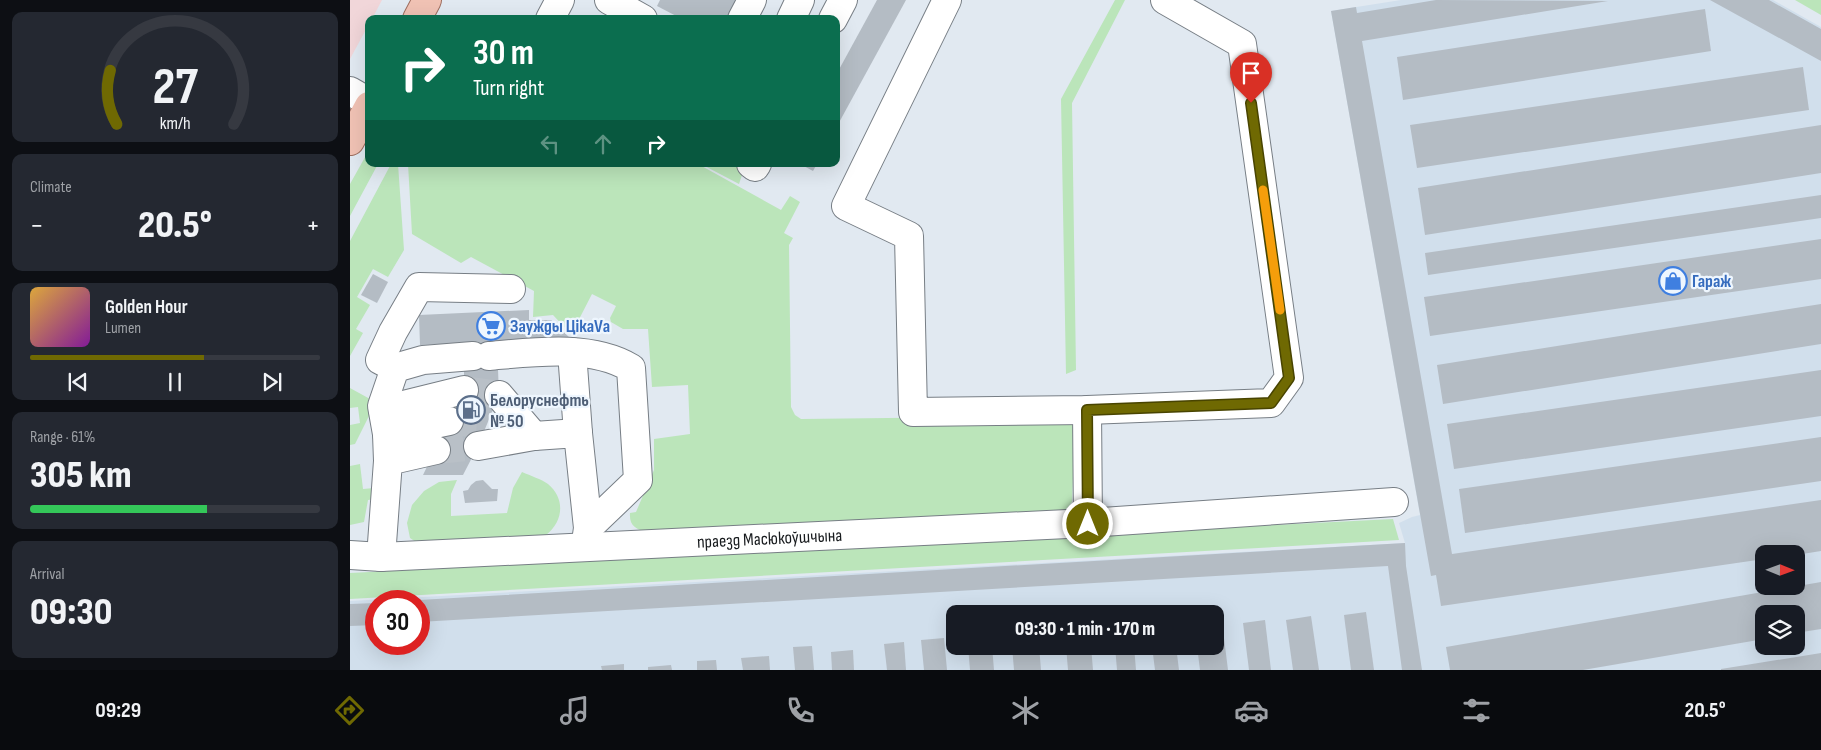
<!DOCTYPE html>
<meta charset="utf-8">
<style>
body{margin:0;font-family:"Sofia Sans Condensed",sans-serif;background:#242831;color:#f1f3f6;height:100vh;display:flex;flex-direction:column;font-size:19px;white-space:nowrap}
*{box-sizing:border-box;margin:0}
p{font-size:16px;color:#9ea1a6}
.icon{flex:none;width:28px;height:28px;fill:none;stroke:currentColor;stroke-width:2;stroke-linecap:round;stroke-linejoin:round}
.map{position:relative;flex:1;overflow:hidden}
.details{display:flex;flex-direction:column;gap:12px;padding:12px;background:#0d0f14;width:350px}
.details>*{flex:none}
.banner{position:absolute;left:15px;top:15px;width:475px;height:152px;border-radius:10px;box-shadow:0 5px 20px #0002;background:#0b6e4f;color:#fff;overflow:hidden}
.needle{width:32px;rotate:91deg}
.fabs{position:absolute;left:1405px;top:545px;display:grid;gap:10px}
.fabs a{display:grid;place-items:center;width:50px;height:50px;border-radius:10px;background:#171b24;box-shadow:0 5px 20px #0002;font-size:25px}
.speed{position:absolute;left:15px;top:590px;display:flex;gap:10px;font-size:25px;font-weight:700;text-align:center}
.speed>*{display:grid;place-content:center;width:65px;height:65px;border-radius:50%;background:#171b24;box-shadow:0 5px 20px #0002;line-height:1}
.speed .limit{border:8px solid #d22;background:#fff;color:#111}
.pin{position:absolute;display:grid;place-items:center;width:42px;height:42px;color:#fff;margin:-51px -21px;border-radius:50% 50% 50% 0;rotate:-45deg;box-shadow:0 0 5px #0007}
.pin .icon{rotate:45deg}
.me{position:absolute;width:55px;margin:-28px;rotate:0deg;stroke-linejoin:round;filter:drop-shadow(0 0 4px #0008)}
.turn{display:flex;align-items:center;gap:18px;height:105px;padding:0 25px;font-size:22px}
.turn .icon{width:65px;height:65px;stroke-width:2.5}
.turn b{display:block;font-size:35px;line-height:42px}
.lanes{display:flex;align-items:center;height:48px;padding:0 25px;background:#0003;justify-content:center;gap:25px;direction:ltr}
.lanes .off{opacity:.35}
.big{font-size:38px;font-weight:800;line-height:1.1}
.details .tile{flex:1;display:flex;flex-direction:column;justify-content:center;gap:8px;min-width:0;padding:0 18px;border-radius:10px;background:#242831}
.details .dial{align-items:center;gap:0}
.dial svg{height:130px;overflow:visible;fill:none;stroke:#363941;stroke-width:7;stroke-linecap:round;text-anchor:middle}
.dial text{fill:#f1f3f6;stroke:none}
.song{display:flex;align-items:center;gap:15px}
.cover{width:60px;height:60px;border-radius:8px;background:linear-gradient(135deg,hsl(40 70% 55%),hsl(290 70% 35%))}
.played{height:5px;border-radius:2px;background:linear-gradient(90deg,#6f6902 60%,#363941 60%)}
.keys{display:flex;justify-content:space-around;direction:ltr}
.heat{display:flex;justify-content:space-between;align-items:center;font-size:28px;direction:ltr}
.charge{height:8px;border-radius:4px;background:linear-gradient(90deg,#34c759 61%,#363941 0)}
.trip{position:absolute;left:596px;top:605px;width:278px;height:50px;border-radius:10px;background:#171b24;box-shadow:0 5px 20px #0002;font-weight:800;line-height:50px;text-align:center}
.tab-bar{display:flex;height:80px;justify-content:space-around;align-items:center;background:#090b0e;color:#9ea1a6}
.tab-bar .icon{width:35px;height:35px}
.tab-bar .current{color:#6f6902}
.tab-bar b{font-size:22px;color:#f1f3f6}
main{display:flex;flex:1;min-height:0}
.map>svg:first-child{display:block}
.commercial{fill:#f1d6d9}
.built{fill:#d1dfec;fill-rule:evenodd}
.green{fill:#bbe5ba}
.building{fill:#b4bcc4}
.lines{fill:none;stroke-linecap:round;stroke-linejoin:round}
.minor-tunnel{stroke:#b9c0c7;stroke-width:28;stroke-dasharray:28 14;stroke-linecap:butt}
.minor-casing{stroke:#777e85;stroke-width:30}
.major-casing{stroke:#9e6e5f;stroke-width:30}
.minor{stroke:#fff;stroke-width:28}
.major{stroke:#f0c2b4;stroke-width:28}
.route-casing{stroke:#484401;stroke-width:12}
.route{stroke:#6f6902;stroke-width:9}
.slow{stroke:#f59e0b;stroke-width:9}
.labels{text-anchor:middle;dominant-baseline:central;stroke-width:4.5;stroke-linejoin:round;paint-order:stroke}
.shop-label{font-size:18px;font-weight:bold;fill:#366cbe;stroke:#eef6fe;text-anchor:start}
.service-label{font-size:18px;font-weight:bold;fill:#4e5e75;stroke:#eef6fe;text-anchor:start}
.street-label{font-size:18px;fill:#181b1e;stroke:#eef6fe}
</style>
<main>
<section class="details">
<div class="tile dial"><svg viewBox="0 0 100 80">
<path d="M14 69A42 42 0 1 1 86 69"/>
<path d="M14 69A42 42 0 0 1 10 36" stroke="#6f6902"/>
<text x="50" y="56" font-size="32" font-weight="700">27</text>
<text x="50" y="72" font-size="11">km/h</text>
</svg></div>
<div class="tile"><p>Climate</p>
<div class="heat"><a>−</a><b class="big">20.5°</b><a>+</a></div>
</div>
<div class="tile">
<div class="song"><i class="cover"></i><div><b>Golden Hour</b><p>Lumen</p></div></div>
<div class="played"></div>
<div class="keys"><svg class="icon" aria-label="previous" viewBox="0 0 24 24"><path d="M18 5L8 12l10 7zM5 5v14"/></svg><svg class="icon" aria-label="pause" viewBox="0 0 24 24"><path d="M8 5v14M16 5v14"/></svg><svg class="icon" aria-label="next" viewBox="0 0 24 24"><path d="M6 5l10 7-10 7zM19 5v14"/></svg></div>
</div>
<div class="tile"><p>Range · 61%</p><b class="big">305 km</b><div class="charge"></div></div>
<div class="tile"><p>Arrival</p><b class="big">09:30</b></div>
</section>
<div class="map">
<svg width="1471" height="670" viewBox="0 0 1471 670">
<rect width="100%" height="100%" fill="#e1e9f1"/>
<path class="commercial" d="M0,0H32L22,19H19V24L0,59Z"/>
<path class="built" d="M1051,0H1423L1471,27V670H0V601L1055,543L1049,523L1062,517L1070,515L981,11ZM1414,554H1446V586H1414ZM26,601H69V644H26ZM605,614H865V646H605ZM1414,614H1446V646H1414Z"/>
<g class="green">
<path d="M765,0H775L722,103L726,370L716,374L711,99Z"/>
<path d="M1445,0H1471V15Z"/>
<path d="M19,150V164H28L0,216V184Z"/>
<path d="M41,164H48L54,250L38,277L23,269L7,297L20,305L6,329L13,333L0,356V241Z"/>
<path d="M58,164H348L431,210L440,196L450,202L434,233L443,238L439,245L441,407L445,415L451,419L717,416L724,421L725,430L722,502L717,508L710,513L297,533C286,529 279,526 280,513L286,512L304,470V439L340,434L338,385L302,387L298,329H273L261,322L260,318L266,306L242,294L224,329L220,333L203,315L183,317L184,291L121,257L111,263L62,234Z"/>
<path d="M351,164H384L391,169L392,175L389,184Z"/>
<path d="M0,388L20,399L22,410L5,444L0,445V425L10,423L8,407L0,408Z"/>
<path d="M10,464L13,489L24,488L25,499L18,500L14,522L0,525V466Z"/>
<path d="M172,472C181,476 191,479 198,484C216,499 213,522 196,535L69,544L60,538L57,523L62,505L74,491L89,482L107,480L101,494V516L157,513L163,488Z"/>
<path d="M1043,519L1049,540L0,599V573Z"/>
</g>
<g class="building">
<path d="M310,0H387L377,19H332L307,6Z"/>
<path d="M527,0H556L486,128V75Z"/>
<path d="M1086,0L1258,1L1012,41L1102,554L1471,500V551L1446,555L1414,554V559L1091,606L1086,575L1081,576L981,11L1006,7L1007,13Z"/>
<path d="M1360,0H1419L1471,29V61Z"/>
<path d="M1355,9L1361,51L1053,100L1047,57Z"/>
<path d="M1453,67L1459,110L1067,168L1060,125Z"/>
<path d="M1471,125V173L1075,235L1068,188Z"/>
<path d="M450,164H467L463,171Z"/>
<path d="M1471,195V218L1078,275L1075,253Z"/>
<path d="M1471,239V279L1080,336L1074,297Z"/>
<path d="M23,274L38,282L27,303L11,295Z"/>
<path d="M1471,304V344L1093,404L1087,365Z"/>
<path d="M179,310V320H201L220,338L139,342V345L148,369L149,395L128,446L113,475H73L114,390V371H123V356L122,343L70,345L69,315Z"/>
<path d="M1471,370V416L1104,469L1097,424Z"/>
<path d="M1471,437V481L1115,533L1109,489Z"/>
<path d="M133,480L142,489H148L147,501L115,503L113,491L118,490L121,485L126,481Z"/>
<path d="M1055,543L1056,566L1072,670H1052L1038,566L69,622V600Z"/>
<path d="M1471,582V629L1446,633V614H1414V639L1233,670H1100L1096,647Z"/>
<path d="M26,603V625L0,626V604Z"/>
<path d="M1016,612L1024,670H1001L994,615Z"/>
<path d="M961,616L969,670H943L936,620Z"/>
<path d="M915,620L921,670H899L893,623Z"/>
<path d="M872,622L878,670H850L847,646H865V623Z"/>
<path d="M594,638L597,670H574L571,640Z"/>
<path d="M554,642L556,670H537L534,644Z"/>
<path d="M462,646L464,670H445L443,647Z"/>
<path d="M618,646H642L644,670H620Z"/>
<path d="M662,646H689L691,670H664Z"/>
<path d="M716,646H741L743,670H718Z"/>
<path d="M765,646H784L786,670H767Z"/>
<path d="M802,646H826L829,670H805Z"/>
<path d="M503,650L504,670H482L481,652Z"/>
<path d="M1471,653V670H1371V669Z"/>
<path d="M419,656L420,670H393L391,658Z"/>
<path d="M366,660L367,670H347V661Z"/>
<path d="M274,664V670H252L251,666Z"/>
<path d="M321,665L322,670H298V667Z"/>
</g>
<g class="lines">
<g class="minor-tunnel">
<path d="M114,390L149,395"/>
<path d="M99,421L136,424"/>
<path d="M86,450L128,446"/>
</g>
<defs>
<g id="minor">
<path d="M259,0L293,19"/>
<path d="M597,0L496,206L559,236L563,412L737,410L921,403L939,378L892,44L815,0"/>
<path d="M200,19L210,0"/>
<path d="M392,19L402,0"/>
<path d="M441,19L450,0"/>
<path d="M483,19L493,0"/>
<path d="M0,91L19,102"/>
<path d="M401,164L405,167L407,164"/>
<path d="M222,352L228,433"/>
<path d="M139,356C184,352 241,344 281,368L288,480L238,528"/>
<path d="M45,368L30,360L43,332L69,287L161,289"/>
<path d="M149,395L184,436"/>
<path d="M33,410L114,390"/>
<path d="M37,434L99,421"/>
<path d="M128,446L184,436L228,433L238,528L236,542"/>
<path d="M38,461L37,434L32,406L45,368L73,360L123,356"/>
<path d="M738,523L1044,502"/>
<path id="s1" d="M0,555L31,557L738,523L737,410"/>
<path d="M31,557L38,461L86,450"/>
</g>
<g id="major">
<path d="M67,19L77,0"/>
<path d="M0,141L19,106"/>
</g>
</defs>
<use href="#minor" class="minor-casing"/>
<use href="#major" class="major-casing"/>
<use href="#minor" class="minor"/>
<use href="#major" class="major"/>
</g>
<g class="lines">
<defs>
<path id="route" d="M738,524L737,410L921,403L939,378L901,103"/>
</defs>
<use href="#route" class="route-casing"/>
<use href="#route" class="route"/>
<path class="slow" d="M913,190L930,310"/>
</g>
<defs>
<symbol id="shop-ring" viewBox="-11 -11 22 22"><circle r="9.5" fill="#eef6fe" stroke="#3f7fe0" stroke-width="1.5"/><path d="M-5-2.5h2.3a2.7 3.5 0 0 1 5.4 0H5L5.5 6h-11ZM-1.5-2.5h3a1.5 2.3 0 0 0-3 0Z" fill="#3f7fe0"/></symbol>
<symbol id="supermarket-ring" viewBox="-11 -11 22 22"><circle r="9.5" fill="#eef6fe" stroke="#3f7fe0" stroke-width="1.5"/><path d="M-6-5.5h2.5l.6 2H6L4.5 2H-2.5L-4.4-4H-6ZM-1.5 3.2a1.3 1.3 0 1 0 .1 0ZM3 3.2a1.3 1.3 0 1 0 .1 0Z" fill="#3f7fe0"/></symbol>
<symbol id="fuel-ring" viewBox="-11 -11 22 22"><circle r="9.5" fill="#eef6fe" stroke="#5c6f8a" stroke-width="1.5"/><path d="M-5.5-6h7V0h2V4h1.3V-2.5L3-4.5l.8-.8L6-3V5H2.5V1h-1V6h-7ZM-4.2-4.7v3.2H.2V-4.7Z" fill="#5c6f8a"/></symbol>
</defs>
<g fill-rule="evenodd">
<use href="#shop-ring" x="1307" y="265" width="32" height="32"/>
<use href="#supermarket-ring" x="125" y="310" width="32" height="32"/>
<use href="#fuel-ring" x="105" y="394" width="32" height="32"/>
</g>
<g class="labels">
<g class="shop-label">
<text x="1342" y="281">Гараж</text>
<text x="160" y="326">Заужды ЦікаVа</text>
</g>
<g class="service-label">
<text x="140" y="400">Белоруснефть<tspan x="140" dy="21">№ 50</tspan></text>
</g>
<g class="street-label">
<text stroke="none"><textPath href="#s1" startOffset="420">праезд Масюкоўшчына</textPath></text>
</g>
</g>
</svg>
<div class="fabs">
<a><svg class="needle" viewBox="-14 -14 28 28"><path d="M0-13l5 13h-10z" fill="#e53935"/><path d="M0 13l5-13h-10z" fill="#9ea1a6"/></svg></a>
<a><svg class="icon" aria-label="layers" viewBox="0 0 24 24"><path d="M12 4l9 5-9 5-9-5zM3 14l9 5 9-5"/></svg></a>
</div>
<div class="speed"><div class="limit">30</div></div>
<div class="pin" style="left:901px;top:103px;background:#d93025"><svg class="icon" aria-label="arrive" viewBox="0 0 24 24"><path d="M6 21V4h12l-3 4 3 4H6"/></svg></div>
<svg class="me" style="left:738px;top:524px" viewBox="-20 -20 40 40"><circle r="17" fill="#6f6902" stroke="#fff" stroke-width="3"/><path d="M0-11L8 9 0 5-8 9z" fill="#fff"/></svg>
<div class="trip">09:30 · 1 min · 170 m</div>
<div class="banner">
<div class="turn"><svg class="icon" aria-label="right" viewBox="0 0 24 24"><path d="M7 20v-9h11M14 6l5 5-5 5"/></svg><div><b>30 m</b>Turn right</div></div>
<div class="lanes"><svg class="icon off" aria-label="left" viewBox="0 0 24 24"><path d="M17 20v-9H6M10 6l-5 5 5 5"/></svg><svg class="icon off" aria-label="ahead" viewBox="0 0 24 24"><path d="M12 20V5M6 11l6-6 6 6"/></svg><svg class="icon" aria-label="right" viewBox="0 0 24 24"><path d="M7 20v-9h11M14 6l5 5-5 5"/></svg></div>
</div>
</div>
</main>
<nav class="tab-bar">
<b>09:29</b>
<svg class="icon current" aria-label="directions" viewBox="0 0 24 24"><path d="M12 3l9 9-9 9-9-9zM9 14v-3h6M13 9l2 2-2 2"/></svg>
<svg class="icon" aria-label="music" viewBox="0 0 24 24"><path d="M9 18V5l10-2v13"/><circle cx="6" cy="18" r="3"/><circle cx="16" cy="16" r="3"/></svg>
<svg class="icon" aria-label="phone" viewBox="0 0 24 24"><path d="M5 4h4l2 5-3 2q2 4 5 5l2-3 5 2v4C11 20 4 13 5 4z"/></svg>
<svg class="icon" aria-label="climate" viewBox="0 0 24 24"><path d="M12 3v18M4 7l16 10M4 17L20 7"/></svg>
<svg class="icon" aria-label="car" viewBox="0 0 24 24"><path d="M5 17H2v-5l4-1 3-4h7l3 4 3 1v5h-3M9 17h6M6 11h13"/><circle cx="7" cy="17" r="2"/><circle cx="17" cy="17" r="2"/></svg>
<svg class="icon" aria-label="filters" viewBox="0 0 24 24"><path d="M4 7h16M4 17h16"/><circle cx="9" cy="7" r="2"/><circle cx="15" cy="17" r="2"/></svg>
<b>20.5°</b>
</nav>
